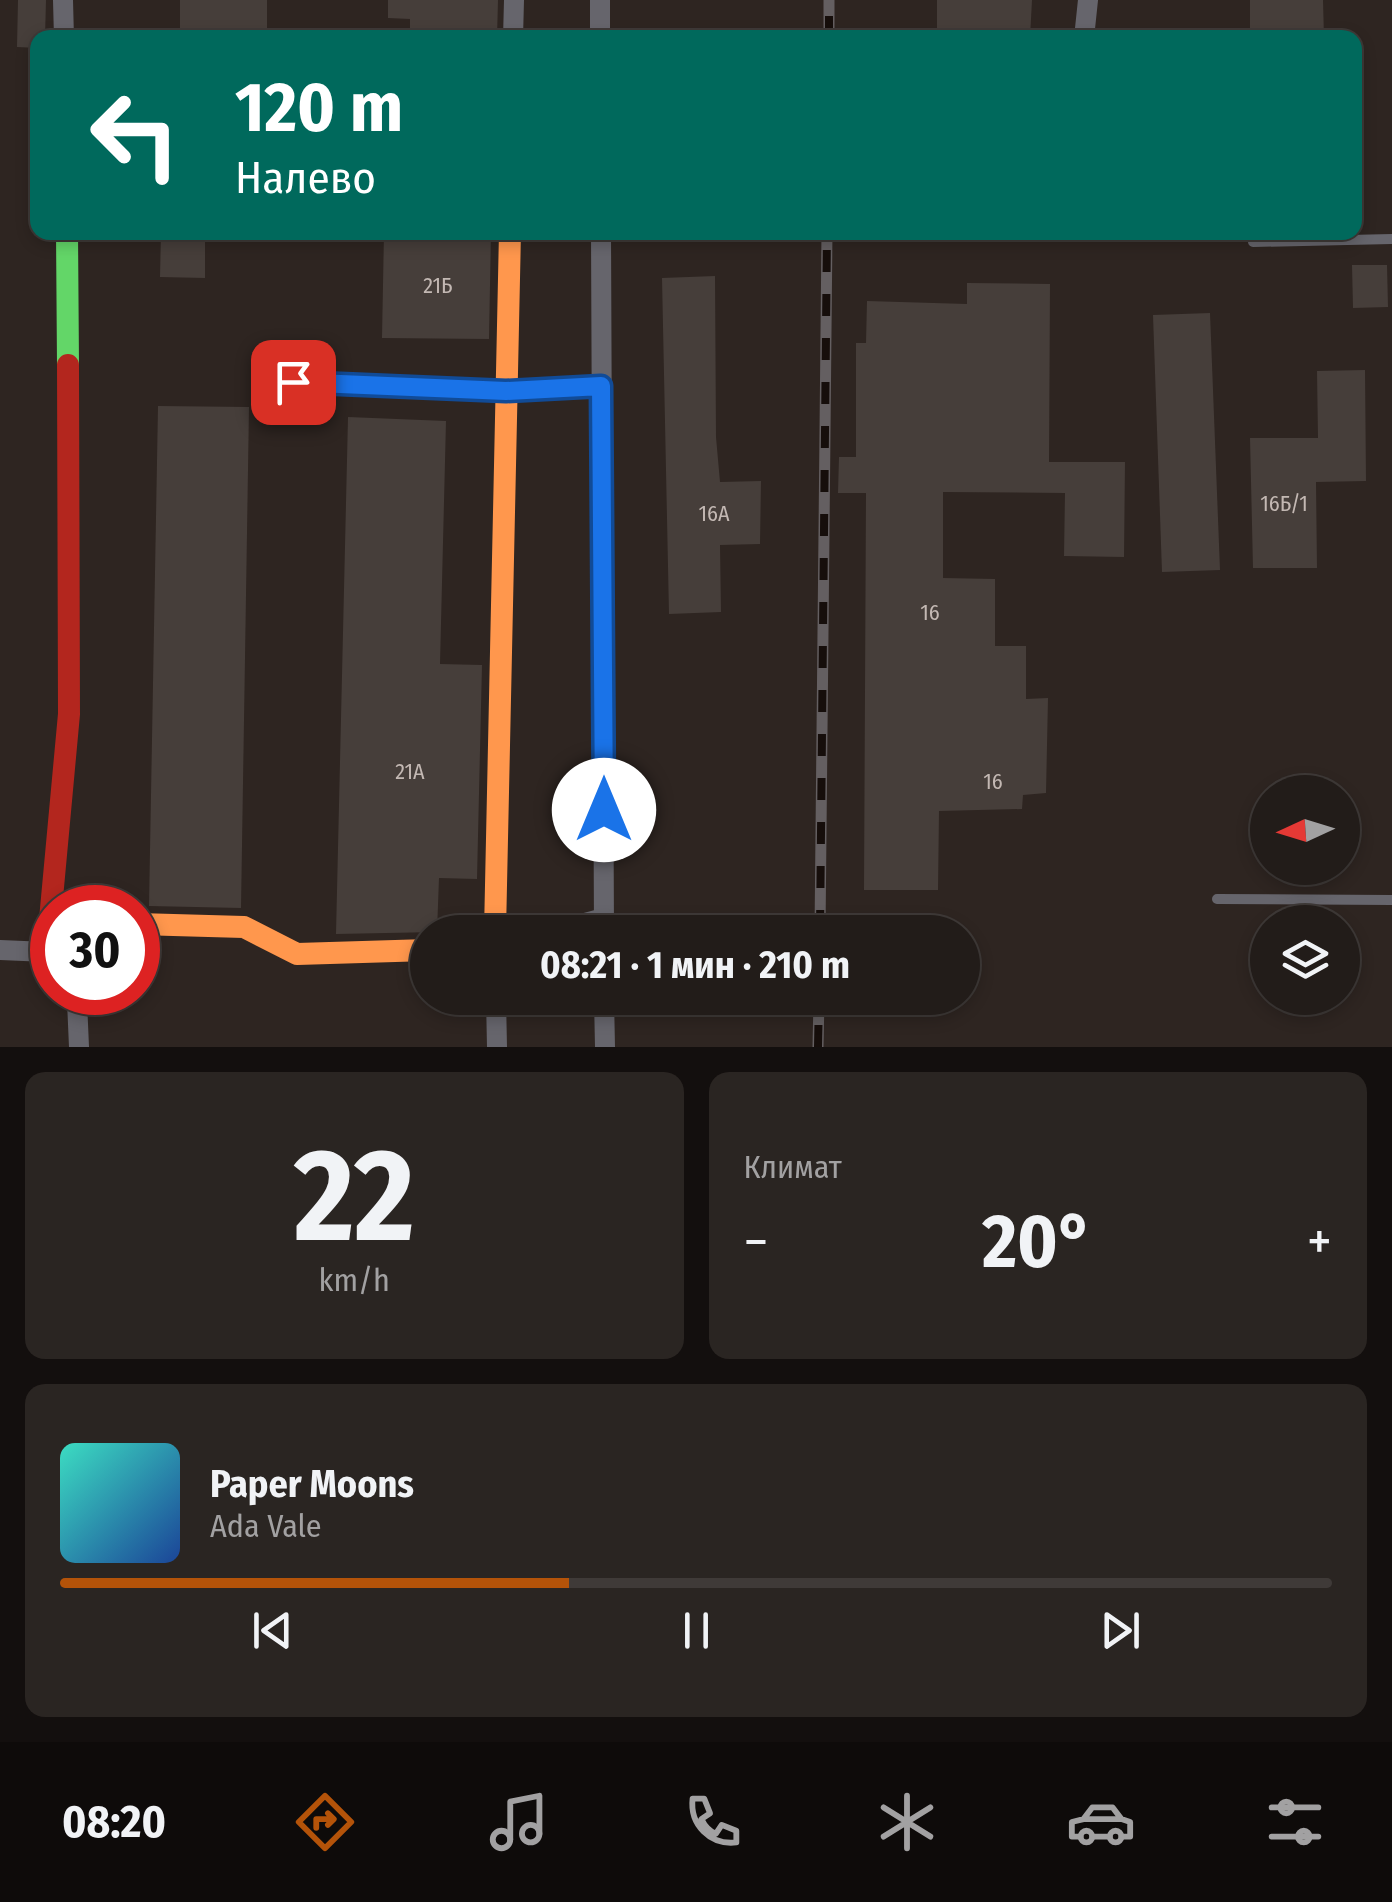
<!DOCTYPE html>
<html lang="ru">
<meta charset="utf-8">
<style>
body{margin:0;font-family:"Fira Sans Condensed",sans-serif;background:#2a2522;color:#f1f3f6;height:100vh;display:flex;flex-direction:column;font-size:38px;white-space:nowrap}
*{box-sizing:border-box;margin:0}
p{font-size:32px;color:#a2a1a2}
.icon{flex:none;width:55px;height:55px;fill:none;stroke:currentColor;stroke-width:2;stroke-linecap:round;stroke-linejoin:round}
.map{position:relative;height:1047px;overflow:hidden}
.sheet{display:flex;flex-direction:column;gap:25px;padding:25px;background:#130f0e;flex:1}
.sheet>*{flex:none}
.top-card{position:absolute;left:30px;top:30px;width:1332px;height:210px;border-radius:20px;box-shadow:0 5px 15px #0003,0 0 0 2px #3f3a38;background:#00695c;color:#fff;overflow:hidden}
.needle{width:65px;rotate:266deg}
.buttons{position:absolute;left:1250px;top:775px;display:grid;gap:20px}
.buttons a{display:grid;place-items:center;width:110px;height:110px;border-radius:50%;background:#221c19;box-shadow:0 5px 15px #0003,0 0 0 2px #3f3a38;font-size:50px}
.speed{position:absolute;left:30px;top:885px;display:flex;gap:20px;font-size:50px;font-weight:700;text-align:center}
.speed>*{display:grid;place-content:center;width:130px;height:130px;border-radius:50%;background:#221c19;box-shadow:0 5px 15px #0003,0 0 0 2px #3f3a38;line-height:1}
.speed .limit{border:15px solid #d22;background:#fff;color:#111}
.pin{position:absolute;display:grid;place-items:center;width:85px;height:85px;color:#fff;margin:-42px;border-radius:20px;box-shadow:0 5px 15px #0006}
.me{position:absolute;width:110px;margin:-55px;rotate:0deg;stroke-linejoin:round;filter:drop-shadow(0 0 8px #0008)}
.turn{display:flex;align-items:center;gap:35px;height:210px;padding:0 40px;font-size:45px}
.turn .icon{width:130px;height:130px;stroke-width:2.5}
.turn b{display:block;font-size:70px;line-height:85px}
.big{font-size:75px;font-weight:700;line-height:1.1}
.sheet .card{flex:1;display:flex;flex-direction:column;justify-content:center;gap:15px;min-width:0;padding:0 35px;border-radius:20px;background:#2a2522}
.sheet .dial{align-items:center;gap:0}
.dial b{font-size:130px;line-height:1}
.song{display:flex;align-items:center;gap:30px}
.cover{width:120px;height:120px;border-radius:15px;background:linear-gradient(135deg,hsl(170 70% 55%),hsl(220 70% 35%))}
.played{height:10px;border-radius:5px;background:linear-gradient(90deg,#b45309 40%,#3f3a38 40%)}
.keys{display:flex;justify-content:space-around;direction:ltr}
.heat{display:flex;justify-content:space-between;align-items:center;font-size:55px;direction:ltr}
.sheet .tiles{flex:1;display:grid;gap:25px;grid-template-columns:1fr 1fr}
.card:last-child{grid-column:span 2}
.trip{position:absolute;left:410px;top:915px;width:570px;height:100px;border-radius:50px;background:#221c19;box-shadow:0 5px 15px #0003,0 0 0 2px #3f3a38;font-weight:700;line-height:100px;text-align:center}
.tab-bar{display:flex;height:160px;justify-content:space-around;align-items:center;background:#0e0b0a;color:#a2a1a2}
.tab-bar .icon{width:70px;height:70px}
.tab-bar .selected{color:#b45309}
.tab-bar b{font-size:45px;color:#f1f3f6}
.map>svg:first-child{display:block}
.building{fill:#463e3a}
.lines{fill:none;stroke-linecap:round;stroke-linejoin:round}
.lane{stroke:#66656c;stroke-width:10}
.street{stroke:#66656c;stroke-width:20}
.fast{stroke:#63d668;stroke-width:22}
.slow{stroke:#ff974d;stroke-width:22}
.jam{stroke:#b3261e;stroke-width:22}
.rail-casing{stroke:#645f61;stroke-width:11}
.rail{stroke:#160e0b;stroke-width:8;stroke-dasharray:22;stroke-linecap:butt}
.route-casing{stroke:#114b97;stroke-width:25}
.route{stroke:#1a73e8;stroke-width:18}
.labels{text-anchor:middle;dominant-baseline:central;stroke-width:10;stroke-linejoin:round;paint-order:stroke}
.number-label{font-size:22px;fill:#c3b8b3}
</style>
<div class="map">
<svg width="1392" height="1047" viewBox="0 0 1392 1047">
<rect width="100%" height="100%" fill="#2e2521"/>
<g class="building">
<path d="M18,0H46L45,38H38V48L17,47Z"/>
<rect x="180" y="0" width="87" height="38"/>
<path d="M388,0H498L497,38H410V19L388,18Z"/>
<path d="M937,0H1032L1030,38H937Z"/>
<path d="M1250,0H1323L1324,38H1250Z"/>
<path d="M161,232H205V278L160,277Z"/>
<path d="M384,232H491L489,339L382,338Z"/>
<path d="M1352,265H1387L1388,307L1353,308Z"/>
<path d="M715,276L716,437L720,482L761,481L760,544L720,545L721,612L669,614L662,278Z"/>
<path d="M967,283L1050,284L1049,462H1125L1124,557L1064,556L1065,493L943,492V578L995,579V646H1026V699L1048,698L1046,793L1023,795L1022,809L939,811L938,890H864L866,493H838L839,457H856V343H866L867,301L967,304Z"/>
<path d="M1210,313L1220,570L1162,572L1153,315Z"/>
<path d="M1365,370L1366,481L1316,482L1317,568H1253L1250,438H1318L1317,371Z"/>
<path d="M158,406L249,407L241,908L149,906Z"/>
<path d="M348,417L446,421L440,664L482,665L477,879L439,878L437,932L336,934Z"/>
</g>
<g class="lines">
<g class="lane">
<path d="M1253,242L1392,239"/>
<path d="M1217,899L1392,900"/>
</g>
<g class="street">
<path d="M63,0L64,38"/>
<path d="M600,0V38"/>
<path d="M513,38L514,0"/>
<path d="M1084,38L1088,0"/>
<path d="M601,232L604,932"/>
<path d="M293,383L507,391L601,386"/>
<path d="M551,932L604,918"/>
<path d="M0,950L47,952L52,948"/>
<path d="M72,992L77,1001L79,1047"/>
<path d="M496,998L497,1047"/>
<path d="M604,998L605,1047"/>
</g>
<path class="fast" d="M67,232L68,365"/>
<g class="slow">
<path d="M138,924L244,927L297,954L428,950"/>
<path d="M495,932L510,232"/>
</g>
<path class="jam" d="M52,961L47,952L69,714L68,365"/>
<defs>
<g id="rail">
<path d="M829,38V0"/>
<path d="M820,932L827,232"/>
<path d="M818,1047L819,998"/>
</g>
</defs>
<use href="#rail" class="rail-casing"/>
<use href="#rail" class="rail"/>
</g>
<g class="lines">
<defs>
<path id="route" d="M293,382L506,391L601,386L604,810"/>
</defs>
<use href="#route" class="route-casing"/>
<use href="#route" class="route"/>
</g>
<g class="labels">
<g class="number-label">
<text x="438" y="285">21Б</text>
<text x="1284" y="503">16Б/1</text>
<text x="714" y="513">16А</text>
<text x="930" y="612">16</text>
<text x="410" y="771">21А</text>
<text x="993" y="781">16</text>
</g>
</g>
</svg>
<div class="buttons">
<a><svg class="needle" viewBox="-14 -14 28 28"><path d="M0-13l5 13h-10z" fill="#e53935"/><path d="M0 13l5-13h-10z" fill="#a2a1a2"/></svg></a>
<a><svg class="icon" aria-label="layers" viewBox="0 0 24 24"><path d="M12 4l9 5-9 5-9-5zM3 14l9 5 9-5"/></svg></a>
</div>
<div class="speed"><div class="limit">30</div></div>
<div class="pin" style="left:293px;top:382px;background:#d93025"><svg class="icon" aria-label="arrive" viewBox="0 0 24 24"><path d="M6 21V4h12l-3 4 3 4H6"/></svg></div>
<svg class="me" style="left:604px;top:810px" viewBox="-20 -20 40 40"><circle r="19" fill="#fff"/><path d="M0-13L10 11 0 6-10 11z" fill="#1a73e8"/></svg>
<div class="trip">08:21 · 1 мин · 210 m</div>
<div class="top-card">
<div class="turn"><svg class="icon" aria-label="left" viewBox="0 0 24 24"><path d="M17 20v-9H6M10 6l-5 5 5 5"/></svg><div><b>120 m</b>Налево</div></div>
</div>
</div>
<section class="sheet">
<div class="tiles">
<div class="card dial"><b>22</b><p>km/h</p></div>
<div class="card"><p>Климат</p>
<div class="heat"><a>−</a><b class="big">20°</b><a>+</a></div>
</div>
<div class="card">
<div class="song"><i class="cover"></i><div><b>Paper Moons</b><p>Ada Vale</p></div></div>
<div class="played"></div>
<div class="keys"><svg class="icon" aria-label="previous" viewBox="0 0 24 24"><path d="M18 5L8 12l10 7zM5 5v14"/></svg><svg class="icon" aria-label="pause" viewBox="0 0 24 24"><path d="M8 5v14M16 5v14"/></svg><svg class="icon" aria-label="next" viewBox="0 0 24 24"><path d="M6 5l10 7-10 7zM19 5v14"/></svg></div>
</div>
</div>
</section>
<nav class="tab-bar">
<b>08:20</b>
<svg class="icon selected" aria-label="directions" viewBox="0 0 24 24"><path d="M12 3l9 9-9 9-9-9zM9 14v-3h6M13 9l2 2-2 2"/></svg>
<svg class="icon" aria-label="music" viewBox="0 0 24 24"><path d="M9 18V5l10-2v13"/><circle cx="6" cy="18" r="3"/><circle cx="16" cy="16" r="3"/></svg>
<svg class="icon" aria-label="phone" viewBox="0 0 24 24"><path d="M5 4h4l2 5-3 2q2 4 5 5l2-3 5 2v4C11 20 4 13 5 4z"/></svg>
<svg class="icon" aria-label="climate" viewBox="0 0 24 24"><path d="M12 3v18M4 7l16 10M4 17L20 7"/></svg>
<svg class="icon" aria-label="car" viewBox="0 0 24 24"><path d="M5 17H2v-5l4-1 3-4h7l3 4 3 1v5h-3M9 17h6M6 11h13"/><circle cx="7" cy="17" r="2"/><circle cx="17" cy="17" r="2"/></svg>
<svg class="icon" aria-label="filters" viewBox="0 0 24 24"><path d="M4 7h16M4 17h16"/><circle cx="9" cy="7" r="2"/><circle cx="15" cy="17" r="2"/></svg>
</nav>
